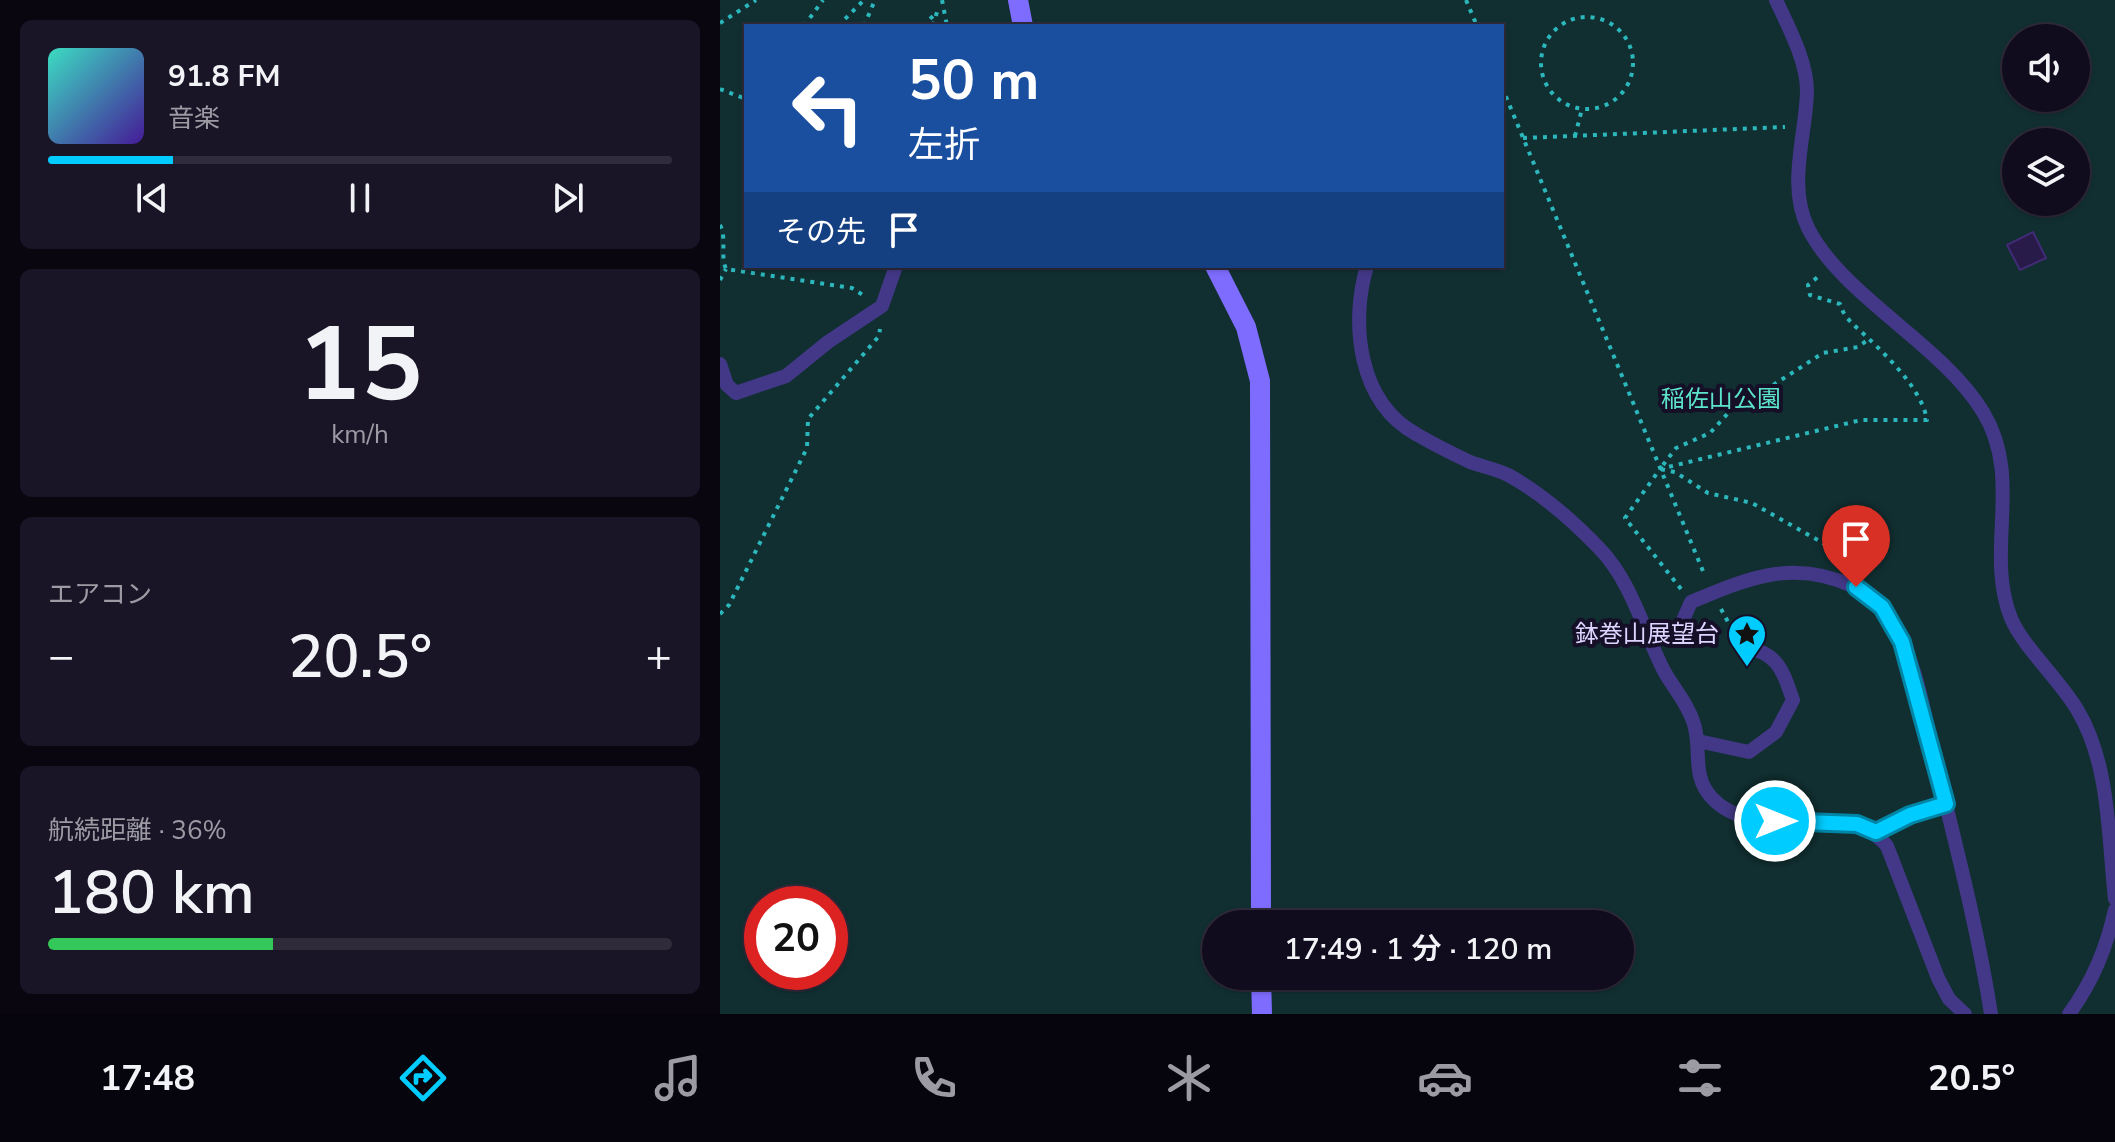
<!DOCTYPE html>
<html lang="ja">
<meta charset="utf-8">
<style>
body{margin:0;font-family:"Nunito Sans","Noto Sans JP",sans-serif;background:#191426;color:#f1f3f6;height:100vh;display:flex;flex-direction:column;font-size:30px;white-space:nowrap}
*{box-sizing:border-box;margin:0}
p{font-size:26px;color:#9c9ba4}
.icon{flex:none;width:44px;height:44px;fill:none;stroke:currentColor;stroke-width:2;stroke-linecap:round;stroke-linejoin:round}
.map{position:relative;flex:1;overflow:hidden}
.panel{display:flex;flex-direction:column;gap:20px;padding:20px;background:#090610;width:720px}
.panel>*{flex:none}
.guide{position:absolute;left:24px;top:24px;width:760px;height:244px;border-radius:0px;box-shadow:0 2px 6px #0004,0 0 0 2px #302b3b;background:#1a4fa0;color:#fff;overflow:hidden}
.buttons{position:absolute;left:1282px;top:24px;display:grid;gap:16px}
.buttons a{display:grid;place-items:center;width:88px;height:88px;border-radius:50%;background:#100b1d;box-shadow:0 2px 6px #0004,0 0 0 2px #302b3b;font-size:40px}
.speed{position:absolute;left:24px;top:886px;display:flex;gap:16px;font-size:40px;font-weight:700;text-align:center}
.speed>*{display:grid;place-content:center;width:104px;height:104px;border-radius:50%;background:#100b1d;box-shadow:0 2px 6px #0004,0 0 0 2px #302b3b;line-height:1}
.speed .limit{border:12px solid #d22;background:#fff;color:#111}
.pin{position:absolute;display:grid;place-items:center;width:68px;height:68px;color:#fff;margin:-82px -34px;border-radius:50% 50% 50% 0;rotate:-45deg;box-shadow:0 0 8px #0007}
.pin .icon{rotate:45deg}
.me{position:absolute;width:88px;margin:-44px;rotate:90deg;stroke-linejoin:round;filter:drop-shadow(0 0 6px #0008)}
.turn{display:flex;align-items:center;gap:28px;height:168px;padding:0 32px;font-size:36px}
.turn .icon{width:104px;height:104px;stroke-width:2.5}
.turn b{display:block;font-size:56px;line-height:68px}
.then{display:flex;align-items:center;height:76px;padding:0 32px;background:#0003;gap:16px;font-size:30px}
.big{font-size:60px;font-weight:600;line-height:1.1}
.panel .widget{flex:1;display:flex;flex-direction:column;justify-content:center;gap:12px;min-width:0;padding:0 28px;border-radius:12px;background:#191426}
.panel .dial{align-items:center;gap:0}
.dial b{font-size:104px;line-height:1}
.song{display:flex;align-items:center;gap:24px}
.cover{width:96px;height:96px;border-radius:12px;background:linear-gradient(135deg,hsl(170 70% 55%),hsl(260 70% 35%))}
.played{height:8px;border-radius:4px;background:linear-gradient(90deg,#01ccff 20%,#302b3b 20%)}
.keys{display:flex;justify-content:space-around;direction:ltr}
.heat{display:flex;justify-content:space-between;align-items:center;font-size:44px;direction:ltr}
.charge{height:12px;border-radius:6px;background:linear-gradient(90deg,#34c759 36%,#302b3b 0)}
.trip{position:absolute;left:482px;top:910px;width:432px;height:80px;border-radius:40px;background:#100b1d;box-shadow:0 2px 6px #0004,0 0 0 2px #302b3b;font-weight:600;line-height:80px;text-align:center}
.tabs{display:flex;height:128px;justify-content:space-around;align-items:center;background:#06040c;color:#9c9ba4}
.tabs .icon{width:56px;height:56px}
.tabs .current{color:#01ccff}
.tabs b{font-size:36px;color:#f1f3f6}
main{display:flex;flex:1;min-height:0}
.map>svg:first-child{display:block}
.green{fill:#112f31;fill-rule:evenodd}
.building{fill:#281a49;stroke:#412b75;stroke-width:2}
.lines{fill:none;stroke-linecap:round;stroke-linejoin:round}
.path{stroke:#2bb7bc;stroke-width:4;stroke-dasharray:4 6;stroke-linecap:butt}
.lane{stroke:#433887;stroke-width:14}
.secondary{stroke:#7e6cff;stroke-width:20}
.route-casing{stroke:#0185a6;stroke-width:20}
.route{stroke:#01ccff;stroke-width:14}
.labels{text-anchor:middle;dominant-baseline:central;stroke-width:8;stroke-linejoin:round;paint-order:stroke}
.park-label{font-size:24px;fill:#5ce4cf;stroke:#150f27}
.poi-label{font-size:24px;fill:#ded5ff;stroke:#150f27;text-anchor:end}
</style>
<main>
<section class="panel">
<div class="widget">
<div class="song"><i class="cover"></i><div><b>91.8 FM</b><p>音楽</p></div></div>
<div class="played"></div>
<div class="keys"><svg class="icon" aria-label="previous" viewBox="0 0 24 24"><path d="M18 5L8 12l10 7zM5 5v14"/></svg><svg class="icon" aria-label="pause" viewBox="0 0 24 24"><path d="M8 5v14M16 5v14"/></svg><svg class="icon" aria-label="next" viewBox="0 0 24 24"><path d="M6 5l10 7-10 7zM19 5v14"/></svg></div>
</div>
<div class="widget dial"><b>15</b><p>km/h</p></div>
<div class="widget"><p>エアコン</p>
<div class="heat"><a>−</a><b class="big">20.5°</b><a>+</a></div>
</div>
<div class="widget"><p>航続距離 · 36%</p><b class="big">180 km</b><div class="charge"></div></div>
</section>
<div class="map">
<svg width="1395" height="1014" viewBox="0 0 1395 1014">
<rect width="100%" height="100%" fill="#150f27"/>
<path class="green" d="M0,0H1395V1014H0ZM26,26H782V266H26ZM1296,38H1356V98H1296ZM1296,142H1356V202H1296ZM42,904H110V972H42ZM496,924H900V976H496Z"/>
<path class="building" d="M1313,232L1326,258L1300,270L1287,245Z"/>
<g class="lines">
<g class="path">
<path d="M222,0L227,26"/>
<path d="M746,0L757,26"/>
<circle cx="867" cy="63" r="46"/>
<path d="M0,23L36,0"/>
<path d="M84,26L103,0"/>
<path d="M118,26L144,0"/>
<path d="M144,26L155,0"/>
<path d="M203,26L217,12L213,26"/>
<path d="M782,87L985,576"/>
<path d="M0,89L26,99"/>
<path d="M855,136L862,109"/>
<path d="M803,138L1065,127"/>
<path d="M0,225C7,239 0,255 6,269L132,288L146,297"/>
<path d="M0,280L6,269"/>
<path d="M1120,560L1103,543L1032,503L988,493L955,472L940,469L956,448L990,433L1021,399L1047,389L1103,353L1138,347L1149,339"/>
<path d="M961,589L905,518L940,469L1141,420H1207C1202,390 1169,358 1148,338C1137,327 1124,319 1120,304L1090,295L1088,285L1099,276"/>
<path d="M1001,609L1014,633"/>
<path d="M0,614L9,605L87,448L88,419L159,336L160,329"/>
</g>
<g class="lane">
<path d="M1056,0C1068,26 1087,61 1087,91C1086,136 1067,185 1088,228C1122,296 1222,344 1263,412C1304,479 1264,551 1291,618C1302,646 1341,681 1358,711C1390,765 1388,837 1395,899"/>
<path d="M647,266C630,323 638,402 696,434C713,444 731,453 750,462C763,467 777,469 790,476C824,495 852,520 879,548C912,582 923,630 944,671C954,689 968,704 974,724C982,750 971,776 992,798C1038,847 1125,794 1167,846L1218,978L1229,999L1245,1014"/>
<path d="M0,364L7,385L16,393L66,376L108,342L162,306L176,266"/>
<path d="M960,627L971,602C1029,578 1073,558 1135,587C1156,597 1172,620 1182,641C1200,678 1206,724 1216,764C1236,846 1258,930 1271,1014"/>
<path d="M978,741L1029,752L1056,732L1073,700C1062,669 1058,652 1022,647"/>
<path d="M1156,832L1190,815L1226,804"/>
<path d="M1349,1014C1373,981 1386,949 1395,910"/>
</g>
<g class="secondary">
<path d="M298,0L303,26"/>
<path d="M495,266L526,327L540,381L541,924"/>
<path d="M541,976L542,1014"/>
</g>
</g>
<g class="lines">
<defs>
<path id="route" d="M1055,821L1137,824L1156,832L1190,815L1226,804L1182,642L1162,607L1136,587"/>
</defs>
<use href="#route" class="route-casing"/>
<use href="#route" class="route"/>
</g>
<defs>
<symbol id="sight-pin" viewBox="-11 -11 22 30"><path d="M0 17L-7.5 6A9.5 9.5 0 1 1 7.5 6Z" fill="#01ccff" stroke="#150f27"/><path d="M0-6L1.8-2.2L6-1.7L2.9 1.2L3.7 5.4L0 3.3L-3.7 5.4L-2.9 1.2L-6-1.7L-1.8-2.2Z" fill="#111"/></symbol>
</defs>
<g fill-rule="evenodd">
<use href="#sight-pin" x="1005" y="612" width="44" height="60"/>
</g>
<g class="labels">
<g class="park-label">
<text x="1001" y="399">稲佐山公園</text>
</g>
<g class="poi-label">
<text x="999" y="634">鉢巻山展望台</text>
</g>
</g>
</svg>
<div class="buttons">
<a><svg class="icon" aria-label="sound" viewBox="0 0 24 24"><path d="M4 9h4l5-4v14l-5-4H4zM17 9q2 3 0 6"/></svg></a>
<a><svg class="icon" aria-label="layers" viewBox="0 0 24 24"><path d="M12 4l9 5-9 5-9-5zM3 14l9 5 9-5"/></svg></a>
</div>
<div class="speed"><div class="limit">20</div></div>
<div class="pin" style="left:1136px;top:587px;background:#d93025"><svg class="icon" aria-label="arrive" viewBox="0 0 24 24"><path d="M6 21V4h12l-3 4 3 4H6"/></svg></div>
<svg class="me" style="left:1055px;top:821px" viewBox="-20 -20 40 40"><circle r="17" fill="#01ccff" stroke="#fff" stroke-width="3"/><path d="M0-11L8 9 0 5-8 9z" fill="#fff"/></svg>
<div class="trip">17:49 · 1 分 · 120 m</div>
<div class="guide">
<div class="turn"><svg class="icon" aria-label="left" viewBox="0 0 24 24"><path d="M17 20v-9H6M10 6l-5 5 5 5"/></svg><div><b>50 m</b>左折</div></div>
<div class="then">その先<svg class="icon" aria-label="arrive" viewBox="0 0 24 24"><path d="M6 21V4h12l-3 4 3 4H6"/></svg></div>
</div>
</div>
</main>
<nav class="tabs">
<b>17:48</b>
<svg class="icon current" aria-label="directions" viewBox="0 0 24 24"><path d="M12 3l9 9-9 9-9-9zM9 14v-3h6M13 9l2 2-2 2"/></svg>
<svg class="icon" aria-label="music" viewBox="0 0 24 24"><path d="M9 18V5l10-2v13"/><circle cx="6" cy="18" r="3"/><circle cx="16" cy="16" r="3"/></svg>
<svg class="icon" aria-label="phone" viewBox="0 0 24 24"><path d="M5 4h4l2 5-3 2q2 4 5 5l2-3 5 2v4C11 20 4 13 5 4z"/></svg>
<svg class="icon" aria-label="climate" viewBox="0 0 24 24"><path d="M12 3v18M4 7l16 10M4 17L20 7"/></svg>
<svg class="icon" aria-label="car" viewBox="0 0 24 24"><path d="M5 17H2v-5l4-1 3-4h7l3 4 3 1v5h-3M9 17h6M6 11h13"/><circle cx="7" cy="17" r="2"/><circle cx="17" cy="17" r="2"/></svg>
<svg class="icon" aria-label="filters" viewBox="0 0 24 24"><path d="M4 7h16M4 17h16"/><circle cx="9" cy="7" r="2"/><circle cx="15" cy="17" r="2"/></svg>
<b>20.5°</b>
</nav>
